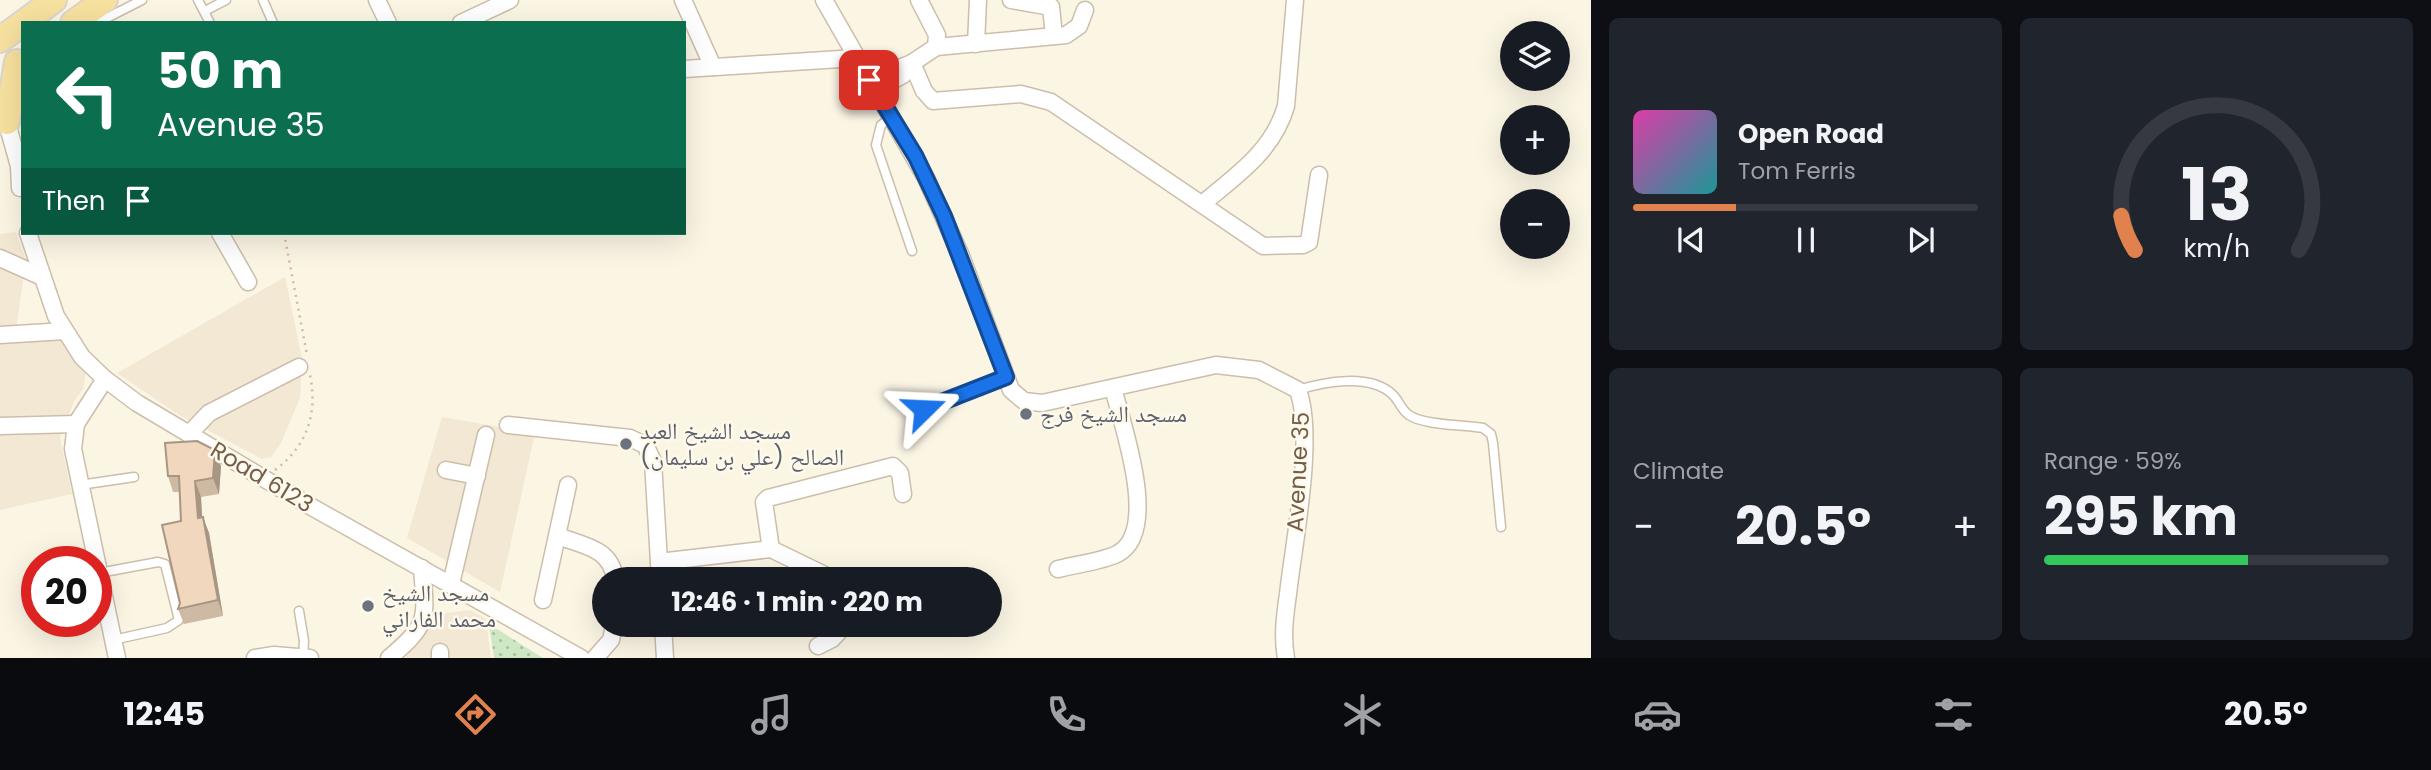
<!DOCTYPE html>
<meta charset="utf-8">
<style>
body{margin:0;font-family:Poppins,"Noto Naskh Arabic",sans-serif;background:#20242c;color:#f1f3f6;height:100vh;display:flex;flex-direction:column;font-size:26px;white-space:nowrap}
*{box-sizing:border-box;margin:0}
p{font-size:23px;color:#9ea1a6}
.icon{flex:none;width:38px;height:38px;fill:none;stroke:currentColor;stroke-width:2;stroke-linecap:round;stroke-linejoin:round}
.map{position:relative;flex:1;overflow:hidden}
.details{display:flex;flex-direction:column;gap:18px;padding:18px;background:#0d0f14;width:840px}
.details>*{flex:none}
.top-card{position:absolute;left:21px;top:21px;width:665px;height:214px;border-radius:0px;box-shadow:0 7px 28px #0002;background:#0b6e4f;color:#fff;overflow:hidden}
.fabs{position:absolute;left:1500px;top:21px;display:grid;gap:14px}
.fabs a{display:grid;place-items:center;width:70px;height:70px;border-radius:50%;background:#171b24;box-shadow:0 7px 28px #0002;font-size:35px}
.speed{position:absolute;left:21px;top:546px;display:flex;gap:14px;font-size:35px;font-weight:700;text-align:center}
.speed>*{display:grid;place-content:center;width:91px;height:91px;border-radius:50%;background:#171b24;box-shadow:0 7px 28px #0002;line-height:1}
.speed .limit{border:10px solid #d22;background:#fff;color:#111}
.pin{position:absolute;display:grid;place-items:center;width:60px;height:60px;color:#fff;margin:-30px;border-radius:14px;box-shadow:0 4px 10px #0006}
.me{position:absolute;width:77px;margin:-38px;rotate:69deg;stroke-linejoin:round;filter:drop-shadow(0 0 5px #0008)}
.turn{display:flex;align-items:center;gap:24px;height:147px;padding:0 21px;font-size:32px}
.turn .icon{width:91px;height:91px;stroke-width:2.5}
.turn b{display:block;font-size:49px;line-height:60px}
.then{display:flex;align-items:center;height:66px;padding:0 21px;background:#0003;gap:14px;font-size:26px}
.big{font-size:52px;font-weight:700;line-height:1.1}
.details .card{flex:1;display:flex;flex-direction:column;justify-content:center;gap:10px;min-width:0;padding:0 24px;border-radius:10px;background:#20242c}
.details .dial{align-items:center;gap:0}
.dial svg{height:182px;overflow:visible;fill:none;stroke:#363941;stroke-width:7;stroke-linecap:round;text-anchor:middle}
.dial text{fill:#f1f3f6;stroke:none}
.song{display:flex;align-items:center;gap:21px}
.cover{width:84px;height:84px;border-radius:10px;background:linear-gradient(135deg,hsl(320 70% 55%),hsl(180 70% 35%))}
.played{height:7px;border-radius:4px;background:linear-gradient(90deg,#e0814e 30%,#363941 30%)}
.keys{display:flex;justify-content:space-around;direction:ltr}
.heat{display:flex;justify-content:space-between;align-items:center;font-size:38px;direction:ltr}
.charge{height:10px;border-radius:5px;background:linear-gradient(90deg,#34c759 59%,#363941 0)}
.details .tiles{flex:1;display:grid;gap:18px;grid-template-columns:repeat(2,1fr)}
.trip{position:absolute;left:592px;top:567px;width:410px;height:70px;border-radius:35px;background:#171b24;box-shadow:0 7px 28px #0002;font-weight:700;line-height:70px;text-align:center}
.tabs{display:flex;height:112px;justify-content:space-around;align-items:center;background:#090b0e;color:#9ea1a6}
.tabs .icon{width:49px;height:49px}
.tabs .selected{color:#e0814e}
.tabs b{font-size:32px;color:#f1f3f6}
main{display:flex;flex:1;min-height:0}
.map>svg:first-child{display:block}
.residential{fill:#f3e8d3}
.grass{fill:url(#grass-dots)}
.lines{fill:none;stroke-linecap:round;stroke-linejoin:round}
.lane-casing{stroke:#ccbeab;stroke-width:11}
.street-casing{stroke:#ccbeab;stroke-width:19}
.primary-casing{stroke:#dbd5d0;stroke-width:28}
.path{stroke:#d4bba0;stroke-width:2.5;stroke-dasharray:2 5;stroke-linecap:butt}
.lane{stroke:#fff;stroke-width:8}
.street{stroke:#fff;stroke-width:16}
.primary{stroke:#f7e19f;stroke-width:24}
.wall{fill:#ceb9a3}
.shaded-wall{fill:#a89684}
.building{fill:#f0d7bd;stroke:#a89684;stroke-width:2}
.route-casing{stroke:#114b97;stroke-width:18}
.route{stroke:#1a73e8;stroke-width:12}
.worship-dot{fill:#6b7280;stroke:#fef9ea;stroke-width:2.5}
.labels{text-anchor:middle;dominant-baseline:central;stroke-width:5;stroke-linejoin:round;paint-order:stroke}
.worship-label{font-size:23px;fill:#5b616d;stroke:#fef9ea;text-anchor:start}
.street-label{font-size:23px;fill:#735e4b;stroke:#fef9ea}
</style>
<main>
<div class="map">
<svg width="1591" height="658" viewBox="0 0 1591 658">
<defs>
<pattern id="grass-dots" width="8" height="8" patternUnits="userSpaceOnUse" patternTransform="scale(1.75)"><rect width="8" height="8" fill="#cee8c3"/><path d="M2 2h.1M6 6h.1" fill="none" stroke="#acbfa0" stroke-width="1.8" stroke-linecap="round"/></pattern>
</defs>
<rect width="100%" height="100%" fill="#fbf5e4"/>
<g class="residential">
<path d="M16,232L26,260L15,336H57L86,372L83,389L74,401L60,438L72,494L0,510V234Z"/>
<path d="M285,277L302,358L300,398L281,443L271,457L262,459L179,415L117,373Z"/>
<path d="M442,417L535,433L500,592L407,538Z"/>
<path d="M470,610L486,619L491,658H405L431,615Z"/>
</g>
<path class="grass" d="M489,624L543,658H494Z"/>
<g class="lines">
<defs>
<g id="lane">
<path d="M198,0L210,23"/>
<path d="M263,0L273,23"/>
<path d="M205,11L226,0"/>
<path d="M97,23L142,0"/>
<path d="M891,117L881,125L876,145L912,251"/>
<path d="M1298,390C1324,382 1369,373 1392,394C1399,400 1401,410 1409,415C1422,425 1465,425 1483,428L1491,434L1493,443L1501,527"/>
<path d="M924,409L1006,377"/>
<path d="M80,485L134,477"/>
<path d="M99,573L158,562L165,564L179,620L167,628L113,640"/>
<path d="M299,611L304,641L303,657"/>
</g>
<g id="street">
<path d="M377,0L388,23"/>
<path d="M683,0L713,67"/>
<path d="M824,0L926,178L961,256L1011,390L1024,401L1042,403L1216,365L1259,370L1298,390C1315,438 1294,541 1288,594C1285,615 1282,636 1286,658"/>
<path d="M1011,0L1051,7L1054,36"/>
<path d="M461,23L510,0"/>
<path d="M976,44L978,0"/>
<path d="M936,47L1066,35L1079,26L1085,10"/>
<path d="M912,63L924,91L933,101L1021,94L1051,102L1263,246L1303,245L1309,242L1319,175"/>
<path d="M684,69L856,58"/>
<path d="M869,80L912,63L936,47L937,35L919,0"/>
<path d="M875,90L903,75L912,63"/>
<path d="M5,116L19,166L20,188"/>
<path d="M1202,204C1236,176 1273,151 1286,106L1295,0"/>
<path d="M28,233L56,316L82,357L105,379L137,403L310,506L581,658"/>
<path d="M220,233L248,282"/>
<path d="M0,258L40,276"/>
<path d="M0,335L65,331"/>
<path d="M105,379L76,424L73,449L117,658"/>
<path d="M508,425L630,438L645,445L653,461L660,579"/>
<path d="M0,426L76,424"/>
<path d="M189,434L209,413L299,367"/>
<path d="M446,470L477,476"/>
<path d="M558,536C584,546 611,548 615,579"/>
<path d="M771,549L764,502L768,498L893,466L900,473L903,494"/>
<path d="M659,562L771,549L833,579"/>
<path d="M1058,569C1077,564 1100,562 1117,554C1161,532 1122,424 1113,388"/>
<path d="M451,584L486,435"/>
<path d="M543,600L568,485"/>
<path d="M663,625L665,658"/>
<path d="M818,646L832,639L845,625"/>
<path d="M440,652V658"/>
<path d="M255,658L274,655L310,658"/>
<path d="M389,658C430,623 426,619 422,568"/>
<path d="M595,658L611,640L614,625"/>
</g>
<g id="primary">
<path d="M23,23L54,0"/>
<path d="M73,23L105,0"/>
<path d="M0,40L23,23"/>
<path d="M7,122L17,62"/>
</g>
</defs>
<use href="#lane" class="lane-casing"/>
<use href="#street" class="street-casing"/>
<use href="#primary" class="primary-casing"/>
<g class="path">
<path d="M284,233L307,355"/>
<path d="M275,470C307,446 318,414 310,375"/>
</g>
<use href="#lane" class="lane"/>
<use href="#street" class="street"/>
<use href="#primary" class="primary"/>
</g>
<path class="wall" d="M221,466L219,494L201,497L202,517L209,533L223,616L184,624L178,609L180,603L181,521L180,492H173L168,476Z"/>
<g class="shaded-wall">
<path d="M215,450L221,466L219,494L213,478Z"/>
<path d="M195,481L201,497L203,534L198,518Z"/>
<path d="M203,517L209,533L223,616L218,600Z"/>
</g>
<path class="building" d="M197,441L215,450L213,478L195,481L198,518L203,517L218,600L178,609L180,603L162,525L181,521L179,476H168L165,443Z"/>
<g class="lines">
<defs>
<path id="route" d="M869,80L916,157L944,216L1006,377L924,409"/>
</defs>
<use href="#route" class="route-casing"/>
<use href="#route" class="route"/>
</g>
<g class="worship-dot">
<circle cx="1026" cy="414" r="7"/>
<circle cx="626" cy="444" r="7"/>
<circle cx="368" cy="606" r="7"/>
</g>
<g class="labels">
<g class="worship-label">
<text x="1040" y="414">مسجد الشيخ فرج</text>
<text x="640" y="431">مسجد الشيخ العبد<tspan x="640" dy="26">الصالح (علي بن سليمان)</tspan></text>
<text x="382" y="593">مسجد الشيخ<tspan x="382" dy="26">محمد الفاراني</tspan></text>
</g>
<g class="street-label">
<text transform="translate(1298 472) rotate(-87)">Avenue 35</text>
<text transform="translate(262 477) rotate(31)">Road 6123</text>
</g>
</g>
</svg>
<div class="fabs">
<a><svg class="icon" aria-label="layers" viewBox="0 0 24 24"><path d="M12 4l9 5-9 5-9-5zM3 14l9 5 9-5"/></svg></a>
<a>+</a>
<a>−</a>
</div>
<div class="speed"><div class="limit">20</div></div>
<div class="pin" style="left:869px;top:80px;background:#d93025"><svg class="icon" aria-label="arrive" viewBox="0 0 24 24"><path d="M6 21V4h12l-3 4 3 4H6"/></svg></div>
<svg class="me" style="left:924px;top:409px" viewBox="-20 -20 40 40"><path d="M0-17L14 15 0 8-14 15z" fill="#1a73e8" stroke="#fff" stroke-width="4"/></svg>
<div class="trip">12:46 · 1 min · 220 m</div>
<div class="top-card">
<div class="turn"><svg class="icon" aria-label="left" viewBox="0 0 24 24"><path d="M17 20v-9H6M10 6l-5 5 5 5"/></svg><div><b>50 m</b>Avenue 35</div></div>
<div class="then">Then<svg class="icon" aria-label="arrive" viewBox="0 0 24 24"><path d="M6 21V4h12l-3 4 3 4H6"/></svg></div>
</div>
</div>
<section class="details">
<div class="tiles">
<div class="card">
<div class="song"><i class="cover"></i><div><b>Open Road</b><p>Tom Ferris</p></div></div>
<div class="played"></div>
<div class="keys"><svg class="icon" aria-label="previous" viewBox="0 0 24 24"><path d="M18 5L8 12l10 7zM5 5v14"/></svg><svg class="icon" aria-label="pause" viewBox="0 0 24 24"><path d="M8 5v14M16 5v14"/></svg><svg class="icon" aria-label="next" viewBox="0 0 24 24"><path d="M6 5l10 7-10 7zM19 5v14"/></svg></div>
</div>
<div class="card dial"><svg viewBox="0 0 100 80">
<path d="M14 69A42 42 0 1 1 86 69"/>
<path d="M14 69A42 42 0 0 1 8 54" stroke="#e0814e"/>
<text x="50" y="56" font-size="32" font-weight="700">13</text>
<text x="50" y="72" font-size="11">km/h</text>
</svg></div>
<div class="card"><p>Climate</p>
<div class="heat"><a>−</a><b class="big">20.5°</b><a>+</a></div>
</div>
<div class="card"><p>Range · 59%</p><b class="big">295 km</b><div class="charge"></div></div>
</div>
</section>
</main>
<nav class="tabs">
<b>12:45</b>
<svg class="icon selected" aria-label="directions" viewBox="0 0 24 24"><path d="M12 3l9 9-9 9-9-9zM9 14v-3h6M13 9l2 2-2 2"/></svg>
<svg class="icon" aria-label="music" viewBox="0 0 24 24"><path d="M9 18V5l10-2v13"/><circle cx="6" cy="18" r="3"/><circle cx="16" cy="16" r="3"/></svg>
<svg class="icon" aria-label="phone" viewBox="0 0 24 24"><path d="M5 4h4l2 5-3 2q2 4 5 5l2-3 5 2v4C11 20 4 13 5 4z"/></svg>
<svg class="icon" aria-label="climate" viewBox="0 0 24 24"><path d="M12 3v18M4 7l16 10M4 17L20 7"/></svg>
<svg class="icon" aria-label="car" viewBox="0 0 24 24"><path d="M5 17H2v-5l4-1 3-4h7l3 4 3 1v5h-3M9 17h6M6 11h13"/><circle cx="7" cy="17" r="2"/><circle cx="17" cy="17" r="2"/></svg>
<svg class="icon" aria-label="filters" viewBox="0 0 24 24"><path d="M4 7h16M4 17h16"/><circle cx="9" cy="7" r="2"/><circle cx="15" cy="17" r="2"/></svg>
<b>20.5°</b>
</nav>
